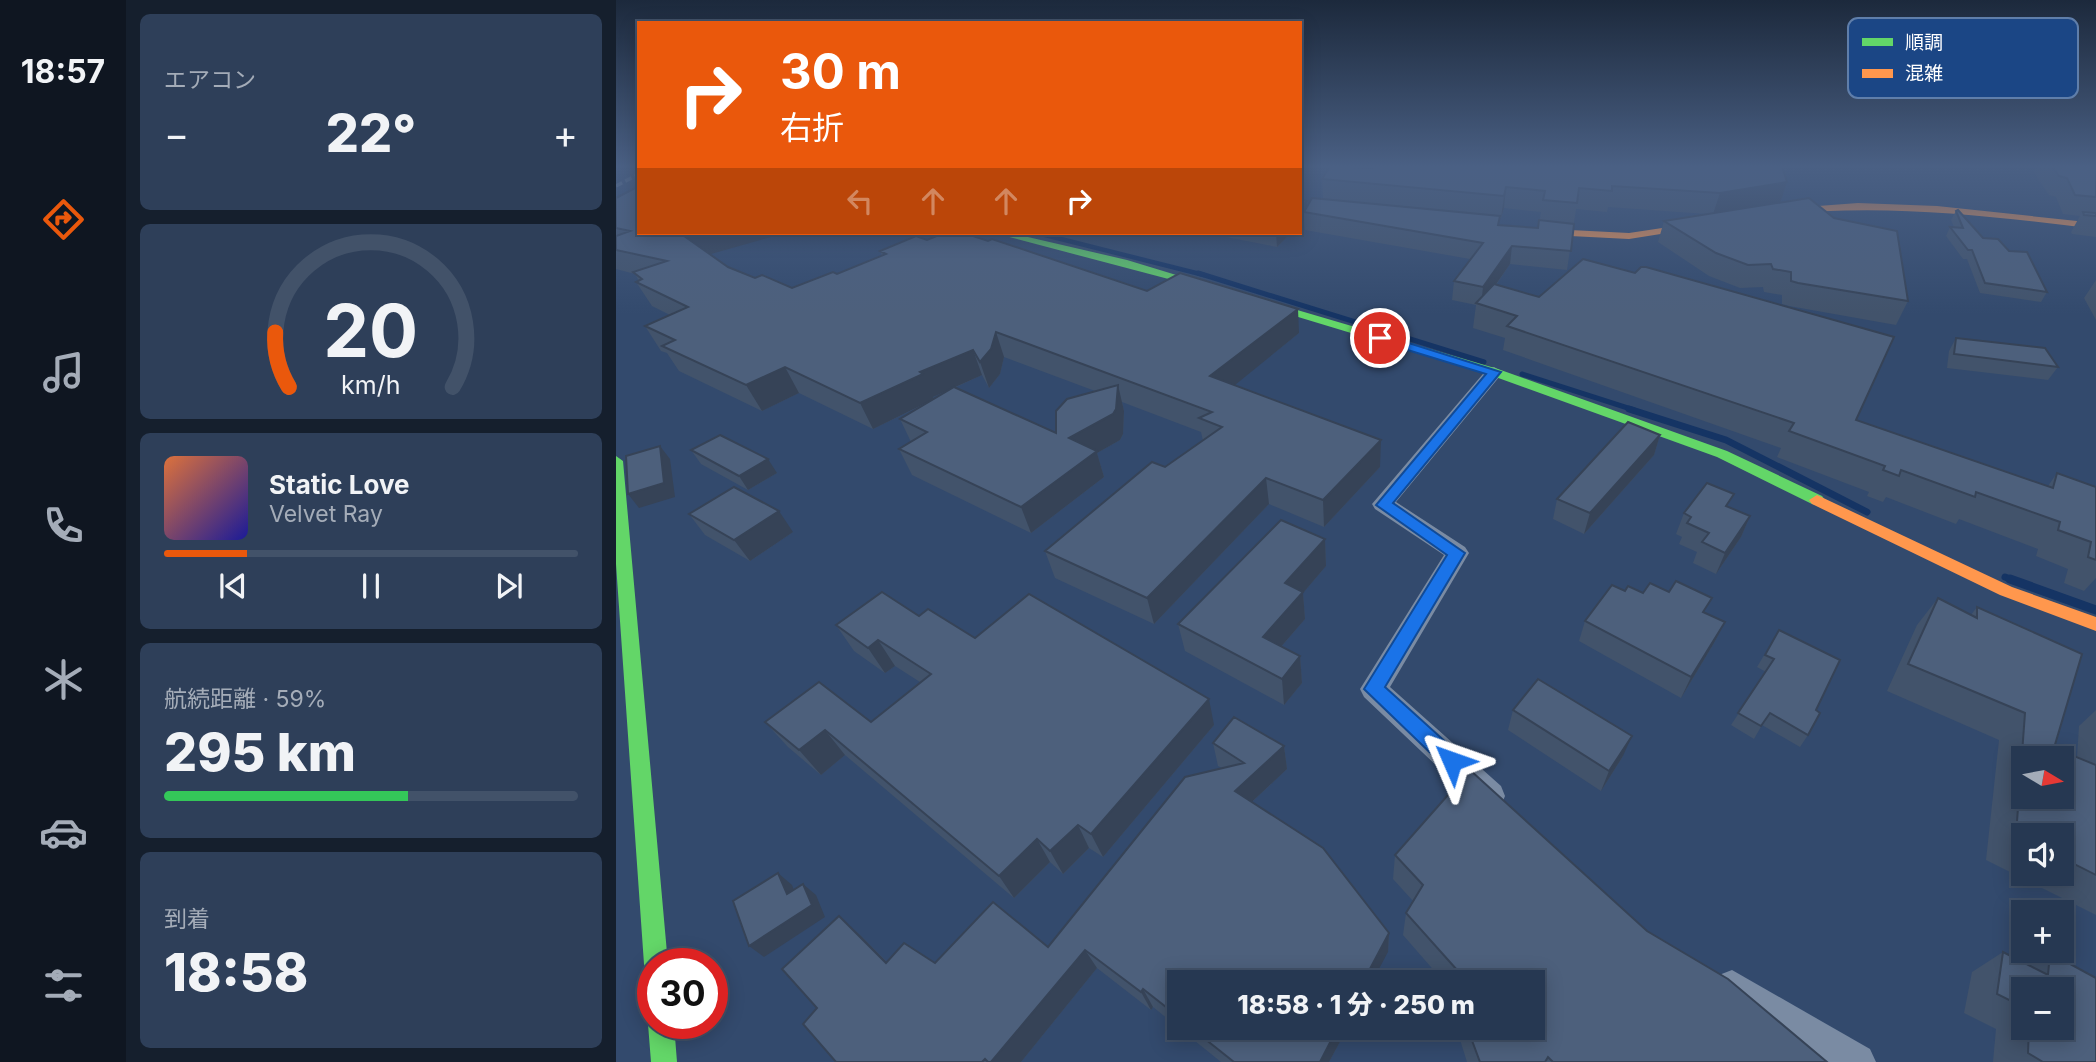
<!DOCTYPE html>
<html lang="ja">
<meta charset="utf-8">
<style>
body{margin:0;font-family:Inter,"Noto Sans JP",sans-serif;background:#2e3f59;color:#f1f3f6;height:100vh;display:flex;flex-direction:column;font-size:26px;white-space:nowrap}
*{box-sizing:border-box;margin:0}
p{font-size:23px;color:#a4acb8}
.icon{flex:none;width:38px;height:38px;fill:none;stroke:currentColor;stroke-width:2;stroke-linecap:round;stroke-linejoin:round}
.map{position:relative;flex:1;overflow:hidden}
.side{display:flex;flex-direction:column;gap:14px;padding:14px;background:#151f2d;width:490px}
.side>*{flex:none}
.top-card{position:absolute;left:21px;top:21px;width:665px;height:214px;border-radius:0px;box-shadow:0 4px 18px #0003,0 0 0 2px #425269;background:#ea580c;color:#fff;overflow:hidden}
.needle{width:46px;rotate:100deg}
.buttons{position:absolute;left:1395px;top:746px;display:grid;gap:14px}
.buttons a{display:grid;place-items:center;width:63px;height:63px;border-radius:0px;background:#263852;box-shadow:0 4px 18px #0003,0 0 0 2px #425269;font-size:35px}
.speed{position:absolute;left:21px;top:948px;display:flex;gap:14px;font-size:35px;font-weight:700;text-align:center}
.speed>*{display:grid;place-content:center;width:91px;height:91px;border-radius:50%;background:#263852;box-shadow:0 4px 18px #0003,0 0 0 2px #425269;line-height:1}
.speed .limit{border:10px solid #d22;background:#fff;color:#111}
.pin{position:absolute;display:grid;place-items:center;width:60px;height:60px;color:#fff;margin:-30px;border:4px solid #fff;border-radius:50%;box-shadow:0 2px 7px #0007}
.me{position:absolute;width:77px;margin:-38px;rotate:313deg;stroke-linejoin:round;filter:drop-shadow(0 0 5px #0008)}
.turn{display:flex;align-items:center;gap:24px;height:147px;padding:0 28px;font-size:32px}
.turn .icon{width:91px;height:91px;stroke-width:2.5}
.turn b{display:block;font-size:49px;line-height:60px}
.lanes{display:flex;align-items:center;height:66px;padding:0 28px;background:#0003;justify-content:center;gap:35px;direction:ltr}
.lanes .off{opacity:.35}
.big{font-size:52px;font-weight:800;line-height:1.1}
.side .card{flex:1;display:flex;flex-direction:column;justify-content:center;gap:10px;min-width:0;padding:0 24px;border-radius:10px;background:#2e3f59}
.side .dial{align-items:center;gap:0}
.dial svg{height:182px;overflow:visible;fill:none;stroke:#425269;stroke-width:7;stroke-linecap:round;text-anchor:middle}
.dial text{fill:#f1f3f6;stroke:none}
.song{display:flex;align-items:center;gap:21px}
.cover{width:84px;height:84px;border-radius:10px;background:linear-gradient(135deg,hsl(20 70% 55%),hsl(240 70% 35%))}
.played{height:7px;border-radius:4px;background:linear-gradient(90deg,#ea580c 20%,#425269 20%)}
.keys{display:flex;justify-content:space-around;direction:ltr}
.heat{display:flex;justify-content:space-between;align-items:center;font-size:38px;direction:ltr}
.charge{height:10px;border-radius:5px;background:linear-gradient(90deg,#34c759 59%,#425269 0)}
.trip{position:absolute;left:551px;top:970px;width:378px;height:70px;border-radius:0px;background:#263852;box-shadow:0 4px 18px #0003,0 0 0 2px #425269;font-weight:800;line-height:70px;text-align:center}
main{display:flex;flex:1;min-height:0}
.menu{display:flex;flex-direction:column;width:126px;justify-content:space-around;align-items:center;background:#0f1621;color:#a4acb8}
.menu .icon{width:49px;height:49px}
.menu .selected{color:#ea580c}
.menu b{font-size:32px;color:#f1f3f6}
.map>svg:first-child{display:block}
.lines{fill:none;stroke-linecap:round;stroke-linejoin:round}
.stream-far3{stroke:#153464;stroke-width:4.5}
.stream-far2{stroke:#153464;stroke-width:5}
.stream-far1{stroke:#153464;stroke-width:7}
.stream{stroke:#153464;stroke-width:9}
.street{fill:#7a8ba3;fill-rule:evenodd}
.fast{fill:#63d668;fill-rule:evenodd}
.slow{fill:#ff974d;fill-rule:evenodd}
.rail{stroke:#7a8ba3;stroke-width:3.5;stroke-dasharray:7 3.5;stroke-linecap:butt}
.wall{fill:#42536b;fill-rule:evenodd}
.shaded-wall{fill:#364357}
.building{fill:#4d607c;stroke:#364357;stroke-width:2;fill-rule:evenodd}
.route{fill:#1a73e8;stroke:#114b97;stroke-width:2}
.key{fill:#1b4685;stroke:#5f7eaa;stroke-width:2}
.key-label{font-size:19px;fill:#fff}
</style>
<main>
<nav class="menu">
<b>18:57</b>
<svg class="icon selected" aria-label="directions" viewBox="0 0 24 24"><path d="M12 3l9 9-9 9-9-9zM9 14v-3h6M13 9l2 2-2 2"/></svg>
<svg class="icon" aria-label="music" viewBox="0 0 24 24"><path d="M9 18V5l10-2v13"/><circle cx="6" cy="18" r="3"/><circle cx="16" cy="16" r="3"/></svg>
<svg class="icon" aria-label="phone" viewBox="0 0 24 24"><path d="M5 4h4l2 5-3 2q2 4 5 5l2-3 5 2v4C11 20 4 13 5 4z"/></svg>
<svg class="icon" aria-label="climate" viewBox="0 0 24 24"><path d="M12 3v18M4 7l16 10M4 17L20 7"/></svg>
<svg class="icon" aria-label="car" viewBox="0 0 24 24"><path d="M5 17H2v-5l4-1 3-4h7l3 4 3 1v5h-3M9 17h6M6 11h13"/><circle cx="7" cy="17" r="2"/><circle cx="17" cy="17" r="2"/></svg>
<svg class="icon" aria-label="filters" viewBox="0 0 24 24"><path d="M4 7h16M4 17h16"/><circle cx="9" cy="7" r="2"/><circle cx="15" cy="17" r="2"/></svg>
</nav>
<section class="side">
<div class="card"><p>エアコン</p>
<div class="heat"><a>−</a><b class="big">22°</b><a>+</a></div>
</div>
<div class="card dial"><svg viewBox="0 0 100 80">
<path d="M14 69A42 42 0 1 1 86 69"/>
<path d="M14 69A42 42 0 0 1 8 45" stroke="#ea580c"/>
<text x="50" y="56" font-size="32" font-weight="700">20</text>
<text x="50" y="72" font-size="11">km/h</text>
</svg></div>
<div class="card">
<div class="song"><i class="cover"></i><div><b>Static Love</b><p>Velvet Ray</p></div></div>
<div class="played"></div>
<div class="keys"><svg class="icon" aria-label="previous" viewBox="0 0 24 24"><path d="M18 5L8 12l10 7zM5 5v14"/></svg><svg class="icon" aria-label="pause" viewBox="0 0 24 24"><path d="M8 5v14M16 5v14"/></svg><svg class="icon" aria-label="next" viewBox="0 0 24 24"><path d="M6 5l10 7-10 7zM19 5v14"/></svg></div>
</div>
<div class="card"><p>航続距離 · 59%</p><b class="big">295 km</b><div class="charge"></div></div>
<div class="card"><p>到着</p><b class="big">18:58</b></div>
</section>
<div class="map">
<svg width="1480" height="1062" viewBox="0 0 1480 1062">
<rect width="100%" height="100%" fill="#334a6d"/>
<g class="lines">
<path class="stream-far3" d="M421,233L588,275"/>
<g class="stream-far2">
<path d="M582,273L868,362"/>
<path d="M906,374L1018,410"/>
</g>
<g class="stream-far1">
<path d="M1013,409L1110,440L1251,512"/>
<path d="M1389,577L1399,581"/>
</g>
<path class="stream" d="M1394,579L1480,610"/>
<g class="street">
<path d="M878,367L887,372L884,376L780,502L849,547L853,553L774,687L885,786L889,796L885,806L874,810L863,806L748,697L744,689L828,555L759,509L756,504L872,368Z"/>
<path d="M1116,970L1254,1049L1260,1062H1205L1103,1001L1098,988L1103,975Z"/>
</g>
<g class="fast">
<path d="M378,233H395L511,260L603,288L598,291Z"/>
<path d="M636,299H644L882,369L1111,451L1206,496L1209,500L1201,505L1196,504L1101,457L874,375L636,303Z"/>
<path d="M0,456L7,461L52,964H37V975L31,973L28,964L0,564Z"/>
<path d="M37,1015V1024H58L61,1062H35L32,1024Z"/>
</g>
<g class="slow">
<path d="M1242,203L1321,206L1480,223V229C1374,216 1269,203 1162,215L1157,212L1162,209Z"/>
<path d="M1086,222L1089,223V227L1013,239L915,234L910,231L915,228L1013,233Z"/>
<path d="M1201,495L1396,587L1480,617V631L1384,595L1196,504L1193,500Z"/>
</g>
<path class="rail" d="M0,186L23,174"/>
</g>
<g class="wall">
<path d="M1420,166H1476L1480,167V237L1456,234L1455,232L1464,216L1447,214L1440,197L1433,195L1417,171Z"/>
<path d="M757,168L1171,182L1164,202L1292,301L1280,325L1173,306L1166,304V295L1148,292L1147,287L1124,288L1093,276L1042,242L1048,221L1091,214L992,207L991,212L960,209L951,270L894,264L880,285L1240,420L1432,486L1441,473L1480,487V578L1468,591L1448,583L1452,569L1420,556L1422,549L1343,519L1340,524L1270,497L1267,502L1251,496L1253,492L1161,457L1165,448L887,350L889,338L857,328L860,305L836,300L838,281L854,259L689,230L688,220L684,224L691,201L692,206L707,199L706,179ZM888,208L925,212L922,228L883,225V217L885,218Z"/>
<path d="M0,198L95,255L112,267L139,278L176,288L221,274L266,256L264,251L311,240L531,291L683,333L618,385L764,467L708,527L653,504L538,624L439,578L429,551L587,441L585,432L506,402L508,411L507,434L504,440L481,453L488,477L415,533L296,475L283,449L295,442L284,419L317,400L257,429L183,393L146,411L63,371L51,353L45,351L29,326L54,315L36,306L20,282L23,281L19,274L0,269ZM388,357L479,391L440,433L338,388L366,375L373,388L384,374ZM337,388L318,399L317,397Z"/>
<path d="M1340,211L1367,238L1431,292L1425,302L1364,293L1351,259H1347L1330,236L1334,227H1338L1335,220Z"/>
<path d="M605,233H675L661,247L605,236Z"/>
<path d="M1480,280V320L1468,298Z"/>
<path d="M1340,338L1442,367L1432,380L1331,368L1333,351Z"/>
<path d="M1044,435L1038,455L968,534L937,519L941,499Z"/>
<path d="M75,450L161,473L132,490L85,464Z"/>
<path d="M1113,507L1134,516L1125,537L1100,574L1077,563L1081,552L1063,544L1066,537L1060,534L1068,513Z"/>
<path d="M73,514L177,532L134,561L89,535Z"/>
<path d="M709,539L710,566L687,593L689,619L665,647L684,656L686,683L668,705L569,651L562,624Z"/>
<path d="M1009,591L1027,593L1089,613L1109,622L1098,643L1065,698L963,641L969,621Z"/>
<path d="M1322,598L1355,615L1361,607L1438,748L1461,757L1463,726L1480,710V915L1370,860L1383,740L1271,691L1301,625ZM1407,835H1446V873H1407Z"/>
<path d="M303,616L359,638L598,725L487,857L473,848L447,874L434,862L398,898L229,755L205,775L172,747L149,722H255L304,682L279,666L269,673L238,651L220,625Z"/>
<path d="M1163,630L1200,710L1192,735L1184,747L1146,725L1138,739L1115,725L1150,672L1141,667Z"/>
<path d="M897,710L1007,756L985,791L892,730Z"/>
<path d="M597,743L668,746L671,769L636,802L773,933L772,952L564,982V1027H732L713,1062H605L537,1007L535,1010L481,968L405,1062H220L201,1008L223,916L245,936L271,962L319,963L432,947L606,768L602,766Z"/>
<path d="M779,855L1031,931L1211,1062H851L840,1027H917V982H828L787,935L790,913L797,901L777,879Z"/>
<path d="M1387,952L1414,966L1434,953L1480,1062H1377L1380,1029L1348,1013L1356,972ZM1407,989L1446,1027H1407Z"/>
</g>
<g class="shaded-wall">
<path d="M1171,182L1164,203L1097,214L1104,193Z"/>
<path d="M890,187L888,208L885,218L888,196Z"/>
<path d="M691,201L692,213L688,212V220L684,224V208Z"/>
<path d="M79,233H169L81,258L68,236Z"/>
<path d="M660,233H675L661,247Z"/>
<path d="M896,246L894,264L865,306L867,287Z"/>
<path d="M682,309L683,333L598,402L594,376Z"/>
<path d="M380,332L388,357L384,374L373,388L364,362Z"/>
<path d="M357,350L366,375L317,397L318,399L257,429L244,403L304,372Z"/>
<path d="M169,367L183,393L146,411L130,385Z"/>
<path d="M502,385L508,411L507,434L504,440L481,453L488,477L415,533L405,507L453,438Z"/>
<path d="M1044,435L1038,455L968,534L974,513Z"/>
<path d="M765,440L764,467L708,527L707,500Z"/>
<path d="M44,446L54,459L59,497L23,508L12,494Z"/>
<path d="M152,459L161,473L132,490L123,476Z"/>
<path d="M650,478L653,504L538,624L531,598Z"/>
<path d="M163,511L177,532L134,561L118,540Z"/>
<path d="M1134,516L1125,537L1100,574L1109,553Z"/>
<path d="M709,539L710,566L687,593L689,619L650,664L647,637L669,583Z"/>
<path d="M1109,622L1098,643L1065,698L1075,677Z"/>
<path d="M262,640L279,666L269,673L252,648Z"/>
<path d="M684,656L686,683L668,705L666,679Z"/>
<path d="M593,699L598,725L487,857L475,834Z"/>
<path d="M209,730L229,755L205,775L183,750Z"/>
<path d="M1016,736L1007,756L985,791L993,771Z"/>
<path d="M668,746L671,769L623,814L619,791Z"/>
<path d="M462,825L473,848L447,874L434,851Z"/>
<path d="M421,839L434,862L398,898L383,876Z"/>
<path d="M162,873L176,885L184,906L171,894Z"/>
<path d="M187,884L200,895L209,917L148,957L133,946Z"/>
<path d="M223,916L245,936L290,982L270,963Z"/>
<path d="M773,933L772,952L756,982H747Z"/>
<path d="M469,950L481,968L405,1062H375Z"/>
<path d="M527,989L537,1007L535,1010L525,992Z"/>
<path d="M722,1027H732L713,1062H704Z"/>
</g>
<g class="building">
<path d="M714,166L757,168L758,166H1166L1171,182L1104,193L996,186V191L963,188L961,203L927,200L929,191L890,187L888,196L706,179Z"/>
<path d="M1436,166H1476L1480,167V197L1459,195L1451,178L1443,176Z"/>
<path d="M23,186V233H79L68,236L112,267L139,278L146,275L176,288L217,272L221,274L270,254L264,251L300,236L311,240L328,233H348L372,241L376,239L531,291L564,273L682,309L594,376L765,440L707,500L650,478L531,598L429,551L536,462L549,467L606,427L583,418L596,412L380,332L375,349L364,362L357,350L304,372L307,374L244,403L169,367L130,385L46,346L59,340L29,326L72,307L20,282L26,279L17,272L51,261L0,250V236L14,231L0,228V198Z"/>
<path d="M696,198L884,216L882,225L922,228L923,220L958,224L955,251L896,246L867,287L838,281L867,243L688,212Z"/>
<path d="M1193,198L1218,218L1281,231L1292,301L1182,283L1175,281V272L1157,269L1155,264L1132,265L1100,253L1048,221Z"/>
<path d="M684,200L691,201L684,208Z"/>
<path d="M1342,210L1367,238L1382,239L1393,251L1411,252L1431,292L1369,283L1356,250H1352L1334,227L1347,228L1340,211Z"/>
<path d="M1467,212L1480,213V216L1468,215Z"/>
<path d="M967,259L1019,273L1025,267H1030L1278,337L1240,420L1437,488L1441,473L1480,487V560L1472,557L1475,542L1442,530L1444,522L1360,492L1359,497L1285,470L1283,476L1267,470L1269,466L1173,431L1178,423L891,326L901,316L860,303L878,284L923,297Z"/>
<path d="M1340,338L1429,348L1442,367L1338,354Z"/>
<path d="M502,385L500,409L497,414L453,438L481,451L405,507L283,449L311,432L284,419L338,387L440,433V411L451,399Z"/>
<path d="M1012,422L1044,435L974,513L941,499Z"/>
<path d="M104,435L152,459L123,476L75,450Z"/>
<path d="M44,446L48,483L12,494L10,456Z"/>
<path d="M1091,483L1118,494L1110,506L1134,516L1109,553L1086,542L1093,533L1071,523L1075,517L1068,513Z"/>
<path d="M118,487L163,511L118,540L73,514Z"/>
<path d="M665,520L709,539L669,583L687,592L647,637L684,656L666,679L562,624Z"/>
<path d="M1060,581L1096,598L1087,612L1109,622L1075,677L969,621L996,585L1009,591L1012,586L1027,593L1034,583L1053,592Z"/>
<path d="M266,592L303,616L312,609L359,638L413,594L593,699L475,834L462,825L434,851L421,839L383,876L209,730L183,750L149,722L203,682L255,722L315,674L262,640L252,648L220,625Z"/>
<path d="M1322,598L1361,618V607L1466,654L1438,748L1480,765V875L1446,858V835H1407V839L1400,835L1409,713L1292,664ZM1407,758H1446V796H1407Z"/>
<path d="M1163,630L1224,660L1200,710L1204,713L1192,735L1154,713L1145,726L1122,713L1158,659L1149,655Z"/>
<path d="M922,679L1016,736L993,771L897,710Z"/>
<path d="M618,717L668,746L619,791L707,848L773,933L747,982H564V1018L527,989L525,992L469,950L375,1062H372L369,1059L366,1062H220L187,1024L201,1008L166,969L223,916L270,963L288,943L319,963L377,902L432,947L569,777L628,763L597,743Z"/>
<path d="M854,770L1031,931L1112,979L1211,1062H937L932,1057L929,1062H864L851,1027H917V982H849L850,980L790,913L807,885L779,855Z"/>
<path d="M162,873L171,894L187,884L196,905L133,946L117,901Z"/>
<path d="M1387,952L1432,975L1434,953L1480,978V1062H1427L1412,1053L1413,1027H1446V989H1407V1007L1381,994Z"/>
<path d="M574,1027H722L704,1062H618Z"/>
</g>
<linearGradient id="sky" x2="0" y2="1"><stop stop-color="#1c293c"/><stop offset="0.53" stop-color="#4a6084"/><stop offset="1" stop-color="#4a6084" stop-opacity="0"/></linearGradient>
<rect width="1480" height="314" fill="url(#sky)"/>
<path class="route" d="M764,334L885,372L777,503L849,553L769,687L843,754L846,761L843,767L836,770L829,767L748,689L831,555L760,505L870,374L759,340V335Z"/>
<rect x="1232" y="18" width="230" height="80" rx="10" class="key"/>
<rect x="1246" y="38" width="31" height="8" fill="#63d668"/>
<rect x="1246" y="69" width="31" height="9" fill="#ff974d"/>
<g class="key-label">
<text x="1289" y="49">順調</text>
<text x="1289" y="80">混雑</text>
</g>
</svg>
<div class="buttons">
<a><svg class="needle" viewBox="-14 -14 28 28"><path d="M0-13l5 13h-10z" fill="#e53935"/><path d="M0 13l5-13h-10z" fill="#a4acb8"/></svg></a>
<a><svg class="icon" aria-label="sound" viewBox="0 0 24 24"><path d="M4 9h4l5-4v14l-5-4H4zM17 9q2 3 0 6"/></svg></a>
<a>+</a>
<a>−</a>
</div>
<div class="speed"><div class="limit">30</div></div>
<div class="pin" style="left:764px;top:338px;background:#d93025"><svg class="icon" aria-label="arrive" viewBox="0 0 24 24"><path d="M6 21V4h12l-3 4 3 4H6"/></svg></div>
<svg class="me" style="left:836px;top:761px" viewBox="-20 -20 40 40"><path d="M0-17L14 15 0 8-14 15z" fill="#1a73e8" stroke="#fff" stroke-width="4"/></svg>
<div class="trip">18:58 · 1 分 · 250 m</div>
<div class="top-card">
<div class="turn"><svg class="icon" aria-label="right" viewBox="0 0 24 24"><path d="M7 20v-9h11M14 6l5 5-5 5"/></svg><div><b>30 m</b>右折</div></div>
<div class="lanes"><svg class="icon off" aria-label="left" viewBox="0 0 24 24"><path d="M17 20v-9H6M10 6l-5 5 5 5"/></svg><svg class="icon off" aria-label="ahead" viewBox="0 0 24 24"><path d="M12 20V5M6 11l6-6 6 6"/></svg><svg class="icon off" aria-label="ahead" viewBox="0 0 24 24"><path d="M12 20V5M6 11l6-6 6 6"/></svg><svg class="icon" aria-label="right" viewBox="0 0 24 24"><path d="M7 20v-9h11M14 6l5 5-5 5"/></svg></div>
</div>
</div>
</main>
